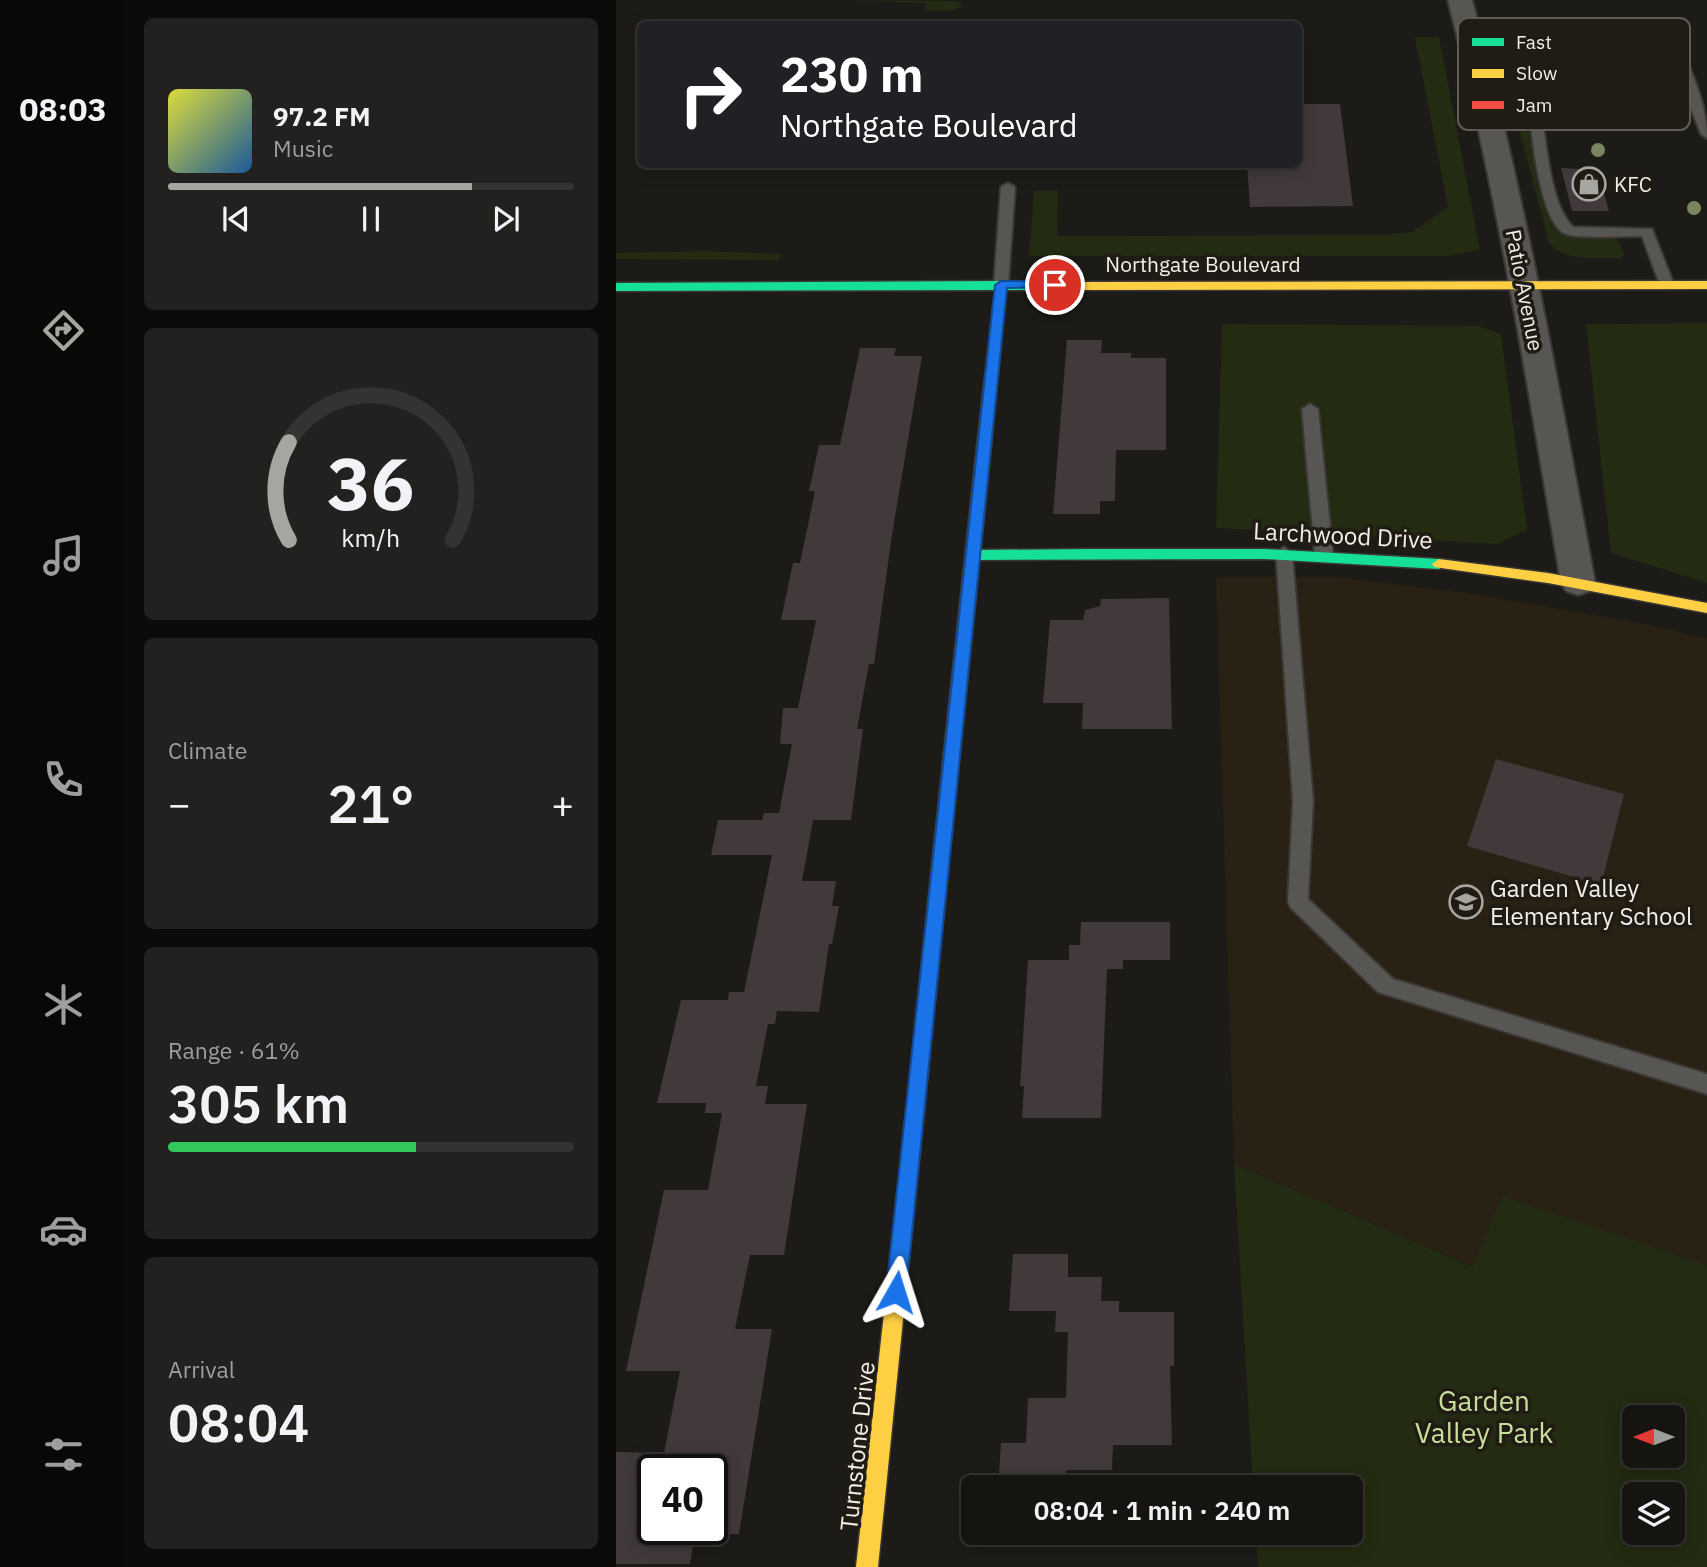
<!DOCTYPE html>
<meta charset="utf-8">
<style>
body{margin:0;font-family:"IBM Plex Sans",sans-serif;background:#23211f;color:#f1f3f6;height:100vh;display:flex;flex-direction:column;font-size:26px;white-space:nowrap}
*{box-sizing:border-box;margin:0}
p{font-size:23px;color:#9e9e9f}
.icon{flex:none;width:38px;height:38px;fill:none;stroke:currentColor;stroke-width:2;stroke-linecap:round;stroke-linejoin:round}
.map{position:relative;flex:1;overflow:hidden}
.sheet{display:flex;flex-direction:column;gap:18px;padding:18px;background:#0c0b09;width:490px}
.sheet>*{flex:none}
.top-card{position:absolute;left:21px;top:21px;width:665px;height:147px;border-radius:10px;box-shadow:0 4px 18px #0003,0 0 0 2px #353331;background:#202124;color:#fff;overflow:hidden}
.needle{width:46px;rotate:270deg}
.tools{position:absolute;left:1006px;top:1405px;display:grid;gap:14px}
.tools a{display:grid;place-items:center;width:63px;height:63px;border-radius:10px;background:#161411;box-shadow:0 4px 18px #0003,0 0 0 2px #353331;font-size:35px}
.speed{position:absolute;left:21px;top:1454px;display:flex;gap:14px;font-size:35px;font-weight:700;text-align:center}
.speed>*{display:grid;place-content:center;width:91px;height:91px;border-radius:50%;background:#161411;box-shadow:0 4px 18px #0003,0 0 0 2px #353331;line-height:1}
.speed .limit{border:4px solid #111;border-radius:10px;background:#fff;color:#111}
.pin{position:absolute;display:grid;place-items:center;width:60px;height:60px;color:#fff;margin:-30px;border:4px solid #fff;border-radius:50%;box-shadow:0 2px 7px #0007}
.me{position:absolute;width:77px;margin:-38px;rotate:6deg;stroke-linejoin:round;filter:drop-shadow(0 0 5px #0008)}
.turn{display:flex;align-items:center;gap:24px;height:147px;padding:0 28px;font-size:32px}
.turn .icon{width:91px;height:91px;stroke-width:2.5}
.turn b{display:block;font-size:49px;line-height:60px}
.big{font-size:52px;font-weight:600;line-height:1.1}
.sheet .widget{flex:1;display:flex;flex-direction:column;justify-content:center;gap:10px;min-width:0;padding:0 24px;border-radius:10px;background:#23211f}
.sheet .dial{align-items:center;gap:0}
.dial svg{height:182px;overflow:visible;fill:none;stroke:#353331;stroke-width:7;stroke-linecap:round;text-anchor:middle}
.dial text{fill:#f1f3f6;stroke:none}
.song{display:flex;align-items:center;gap:21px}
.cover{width:84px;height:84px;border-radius:10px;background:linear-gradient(135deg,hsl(60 70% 55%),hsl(210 70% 35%))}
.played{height:7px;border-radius:4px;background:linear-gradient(90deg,#a7a5a0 75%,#353331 75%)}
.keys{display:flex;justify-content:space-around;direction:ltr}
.heat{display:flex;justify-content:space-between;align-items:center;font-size:38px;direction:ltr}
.charge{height:10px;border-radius:5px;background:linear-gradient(90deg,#34c759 61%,#353331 0)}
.trip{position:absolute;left:345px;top:1475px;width:402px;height:70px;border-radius:10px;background:#161411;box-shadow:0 4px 18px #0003,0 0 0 2px #353331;font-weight:600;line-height:70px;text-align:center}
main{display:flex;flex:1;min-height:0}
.menu{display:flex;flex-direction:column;width:126px;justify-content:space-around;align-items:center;background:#090807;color:#9e9e9f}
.menu .icon{width:49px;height:49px}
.menu .selected{color:#a7a5a0}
.menu b{font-size:32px;color:#f1f3f6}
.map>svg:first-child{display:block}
.education{fill:#292113}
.green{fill:#232b12;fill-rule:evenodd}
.building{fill:#41393a;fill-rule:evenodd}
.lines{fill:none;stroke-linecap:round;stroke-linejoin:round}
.lane-casing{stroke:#3a3735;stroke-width:4}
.street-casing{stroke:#3a3735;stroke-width:4}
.fast-casing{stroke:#3a3735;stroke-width:3}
.slow-casing{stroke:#3a3735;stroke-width:3}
.jam-casing{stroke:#3a3735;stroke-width:3}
.lane{fill:#585653;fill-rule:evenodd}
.street{fill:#585653;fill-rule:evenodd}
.fast{fill:#16e098;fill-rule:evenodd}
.slow{fill:#ffcf43;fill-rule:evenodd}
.jam{fill:#f24e42;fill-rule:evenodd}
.tree{fill:#7a865f}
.route{fill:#1a73e8;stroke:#114b97;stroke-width:2}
.labels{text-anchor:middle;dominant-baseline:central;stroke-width:7;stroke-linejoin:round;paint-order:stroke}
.far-poi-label{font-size:21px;fill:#f2efea;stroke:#201c14;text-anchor:start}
.far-street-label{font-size:21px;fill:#f2efea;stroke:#201c14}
.street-label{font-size:24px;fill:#f2efea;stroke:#201c14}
.poi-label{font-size:24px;fill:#f2efea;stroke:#201c14;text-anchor:start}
.near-park-label{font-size:28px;fill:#c6de9a;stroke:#201c14}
.key{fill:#201c14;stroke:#5f5b54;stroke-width:2}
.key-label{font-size:19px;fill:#f2efea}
</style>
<main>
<nav class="menu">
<b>08:03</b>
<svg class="icon selected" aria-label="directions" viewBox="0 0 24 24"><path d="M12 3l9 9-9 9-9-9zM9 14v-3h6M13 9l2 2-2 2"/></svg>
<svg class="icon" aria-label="music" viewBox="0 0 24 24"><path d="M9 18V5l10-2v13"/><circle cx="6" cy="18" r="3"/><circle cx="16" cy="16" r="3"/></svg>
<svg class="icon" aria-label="phone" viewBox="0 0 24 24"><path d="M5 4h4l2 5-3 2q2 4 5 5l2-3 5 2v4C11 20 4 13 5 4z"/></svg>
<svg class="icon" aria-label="climate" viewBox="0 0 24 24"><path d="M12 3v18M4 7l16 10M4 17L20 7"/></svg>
<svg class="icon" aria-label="car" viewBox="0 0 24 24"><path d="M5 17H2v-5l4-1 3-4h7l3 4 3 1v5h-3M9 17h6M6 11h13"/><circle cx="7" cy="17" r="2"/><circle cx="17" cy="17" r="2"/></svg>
<svg class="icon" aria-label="filters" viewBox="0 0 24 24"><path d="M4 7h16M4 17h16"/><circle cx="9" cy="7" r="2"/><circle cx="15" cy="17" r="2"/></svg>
</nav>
<section class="sheet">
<div class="widget">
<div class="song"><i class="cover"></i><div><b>97.2 FM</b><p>Music</p></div></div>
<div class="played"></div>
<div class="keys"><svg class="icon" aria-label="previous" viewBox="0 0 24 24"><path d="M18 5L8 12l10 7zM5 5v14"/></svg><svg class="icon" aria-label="pause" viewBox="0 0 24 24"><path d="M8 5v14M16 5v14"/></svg><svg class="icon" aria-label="next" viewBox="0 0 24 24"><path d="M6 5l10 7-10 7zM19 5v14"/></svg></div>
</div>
<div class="widget dial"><svg viewBox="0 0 100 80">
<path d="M14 69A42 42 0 1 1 86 69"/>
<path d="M14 69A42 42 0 0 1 14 26" stroke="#a7a5a0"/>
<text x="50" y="56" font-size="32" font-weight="700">36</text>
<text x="50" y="72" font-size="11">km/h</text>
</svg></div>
<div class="widget"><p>Climate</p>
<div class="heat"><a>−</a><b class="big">21°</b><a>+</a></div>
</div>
<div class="widget"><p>Range · 61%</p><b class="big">305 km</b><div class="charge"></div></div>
<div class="widget"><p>Arrival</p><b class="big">08:04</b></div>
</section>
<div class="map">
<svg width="1091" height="1567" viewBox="0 0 1091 1567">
<rect width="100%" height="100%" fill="#1d1b17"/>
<path class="education" d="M600,577H723L850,593L1030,624L1091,639V1265L886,1197L858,1267L618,1164Z"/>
<g class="green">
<path d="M235,0L337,1L344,2L346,7L334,11H309L310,3Z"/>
<path d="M799,37H823L864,250L833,256H413L418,191H442L441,236L765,235L796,232L832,207Z"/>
<path d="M919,91L920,100L966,102L962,105C943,105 924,100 910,115L936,223C952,239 979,237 1000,237L1009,255L1004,258C980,257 950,263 933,243L894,95Z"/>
<path d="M89,251L165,254L163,260L0,259V253Z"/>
<path d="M1091,323V583L995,553L970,324Z"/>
<path d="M606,324L863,326L885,334L911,530L881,544L600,528Z"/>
<path d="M618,1164L857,1267L886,1196L1091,1265V1567H642L640,1533H735V1488L637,1487ZM1018,1418H1057V1456H1018ZM1018,1494H1057V1533H1018Z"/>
</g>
<g class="building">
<path d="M682,104H724L737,206L634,207L631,164H682Z"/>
<path d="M945,168L981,170L993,211H956Z"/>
<path d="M451,340H486L485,353H515V358H550V450H500L499,501H484V514H437Z"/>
<path d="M244,348H280L278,356H306L276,535L258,664H253L241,729H247L235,820H197L186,881H220L216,906H223L216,944H213L203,1012L161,1011L159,1024H152L140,1086H152L149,1104H191L168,1255H134L119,1329H156L123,1534H79L74,1564H0V1452L48,1453L64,1371H10L48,1190H92L106,1113H89L90,1103H41L65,1000H112L113,992H128L156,855H95L102,820H146L148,813H163L176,744H164L167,708H182L200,620H165L177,563H184L199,491H193L203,445H224ZM37,1470H96V1530H37Z"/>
<path d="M553,598L556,729H466L467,703H427L434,620H467L469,610L484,606L485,599Z"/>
<path d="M880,759L1008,794L985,885L851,846Z"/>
<path d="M465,922H554V960H507V969H491L485,1118H406L408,1086H404L412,960H453V945H464Z"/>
<path d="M397,1254H452V1277H486L485,1301H503V1312H558V1366H554L556,1445H497L496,1470H450V1488H382L385,1443H410L412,1398H450L452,1332H439L440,1311H393Z"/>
</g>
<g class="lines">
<defs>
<g id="lane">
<path d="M1049,35H1057C1074,65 1091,104 1091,138L1085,134L1047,38Z"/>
<path d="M866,80H893L899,84L893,88L862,87V81Z"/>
<path d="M927,104L997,105V111L993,112H930L926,115C930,145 935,206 957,227L1036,229L1058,285L1056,288L1051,289L1044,285L1026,236C1009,236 964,239 950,234C925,225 916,139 914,114Z"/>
<path d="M392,183L399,187L392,285L385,289L378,285L385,187Z"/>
<path d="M694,404L702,409L717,555L708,561L699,555L686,409Z"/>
<path d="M668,547L676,553L697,801L692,899L777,979L1091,1074V1094L762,992L675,908L672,902L677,801L660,553Z"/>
</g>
<path id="street" d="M832,0H856C908,192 943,387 979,583L974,591L962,595L950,591L945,583C912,387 881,192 832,0Z"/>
<g id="fast">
<path d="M385,281L452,282L458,286L452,290H390L375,446L368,450L361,446L379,290L0,291V283Z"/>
<path d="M474,549H649L823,559L830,564L823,569L649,559L357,560L350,555L357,550Z"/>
<path d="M336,746L344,752L305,1141L303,1147L296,1149L289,1147L287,1141L328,752Z"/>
</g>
<g id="slow">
<path d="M1091,281V289L452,290L446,286L452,282Z"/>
<path d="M823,559L932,573L1091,603V613L932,583L818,567L816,564Z"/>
<path d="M296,1133L303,1135L305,1141L262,1567H240L287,1141L289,1135Z"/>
</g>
<path id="jam" d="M368,442L375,446L344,752L336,758L328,752L361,446Z"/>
</defs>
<use href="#lane" class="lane-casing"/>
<use href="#street" class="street-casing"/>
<use href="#fast" class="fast-casing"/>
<use href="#slow" class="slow-casing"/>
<use href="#jam" class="jam-casing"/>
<use href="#lane" class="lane"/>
<use href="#street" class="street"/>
<use href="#fast" class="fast"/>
<use href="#slow" class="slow"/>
<use href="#jam" class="jam"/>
</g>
<g class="tree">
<circle cx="974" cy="124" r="7"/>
<circle cx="982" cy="150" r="7"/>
<circle cx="1078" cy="208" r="7"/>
</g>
<path class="route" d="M439,281L443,282V287L391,288L290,1292L287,1299L280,1302L273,1299L270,1292L379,285L385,281Z"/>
<defs>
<symbol id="shop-ring" viewBox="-11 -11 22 22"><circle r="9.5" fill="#201c14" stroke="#a7a5a0" stroke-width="1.5"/><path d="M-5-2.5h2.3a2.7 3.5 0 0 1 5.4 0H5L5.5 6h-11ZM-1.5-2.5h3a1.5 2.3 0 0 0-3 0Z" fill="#a7a5a0"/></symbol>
<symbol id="school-ring" viewBox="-11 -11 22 22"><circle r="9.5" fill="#201c14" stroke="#a7a5a0" stroke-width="1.5"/><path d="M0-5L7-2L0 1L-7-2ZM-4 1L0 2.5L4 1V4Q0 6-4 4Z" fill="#a7a5a0"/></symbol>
</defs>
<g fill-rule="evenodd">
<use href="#shop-ring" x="954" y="165" width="38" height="38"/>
<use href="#school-ring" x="831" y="883" width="38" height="38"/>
</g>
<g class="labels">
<g class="far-poi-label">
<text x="998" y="184">KFC</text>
</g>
<g class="far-street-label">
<text x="587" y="264">Northgate Boulevard</text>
<text transform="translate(909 290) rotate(79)">Patio Avenue</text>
</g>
<g class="street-label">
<text transform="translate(727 535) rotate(3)">Larchwood Drive</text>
<text transform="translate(241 1446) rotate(-84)">Turnstone Drive</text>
</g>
<g class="poi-label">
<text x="874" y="888">Garden Valley<tspan x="874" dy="28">Elementary School</tspan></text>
</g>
<g class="near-park-label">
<text x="868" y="1400">Garden<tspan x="868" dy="32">Valley Park</tspan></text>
</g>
</g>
<rect x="842" y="18" width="232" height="112" rx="10" class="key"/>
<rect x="856" y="38" width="32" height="8" fill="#16e098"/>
<rect x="856" y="69" width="32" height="9" fill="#ffcf43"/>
<rect x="856" y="101" width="32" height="8" fill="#f24e42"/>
<g class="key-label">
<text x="900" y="49">Fast</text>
<text x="900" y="80">Slow</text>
<text x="900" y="112">Jam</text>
</g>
</svg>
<div class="tools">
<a><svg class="needle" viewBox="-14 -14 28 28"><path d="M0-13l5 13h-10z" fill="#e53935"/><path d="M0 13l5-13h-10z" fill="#9e9e9f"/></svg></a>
<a><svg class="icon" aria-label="layers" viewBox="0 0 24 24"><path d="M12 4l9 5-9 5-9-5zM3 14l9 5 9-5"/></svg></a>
</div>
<div class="speed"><div class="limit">40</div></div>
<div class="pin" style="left:439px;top:285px;background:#d93025"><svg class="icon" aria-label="arrive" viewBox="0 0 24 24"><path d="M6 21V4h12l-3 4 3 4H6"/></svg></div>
<svg class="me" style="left:280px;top:1292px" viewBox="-20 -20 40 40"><path d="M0-17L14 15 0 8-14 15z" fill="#1a73e8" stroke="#fff" stroke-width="4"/></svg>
<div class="trip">08:04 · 1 min · 240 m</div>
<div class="top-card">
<div class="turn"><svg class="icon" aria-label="right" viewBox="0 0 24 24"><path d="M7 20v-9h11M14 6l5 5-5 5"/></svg><div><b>230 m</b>Northgate Boulevard</div></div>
</div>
</div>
</main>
